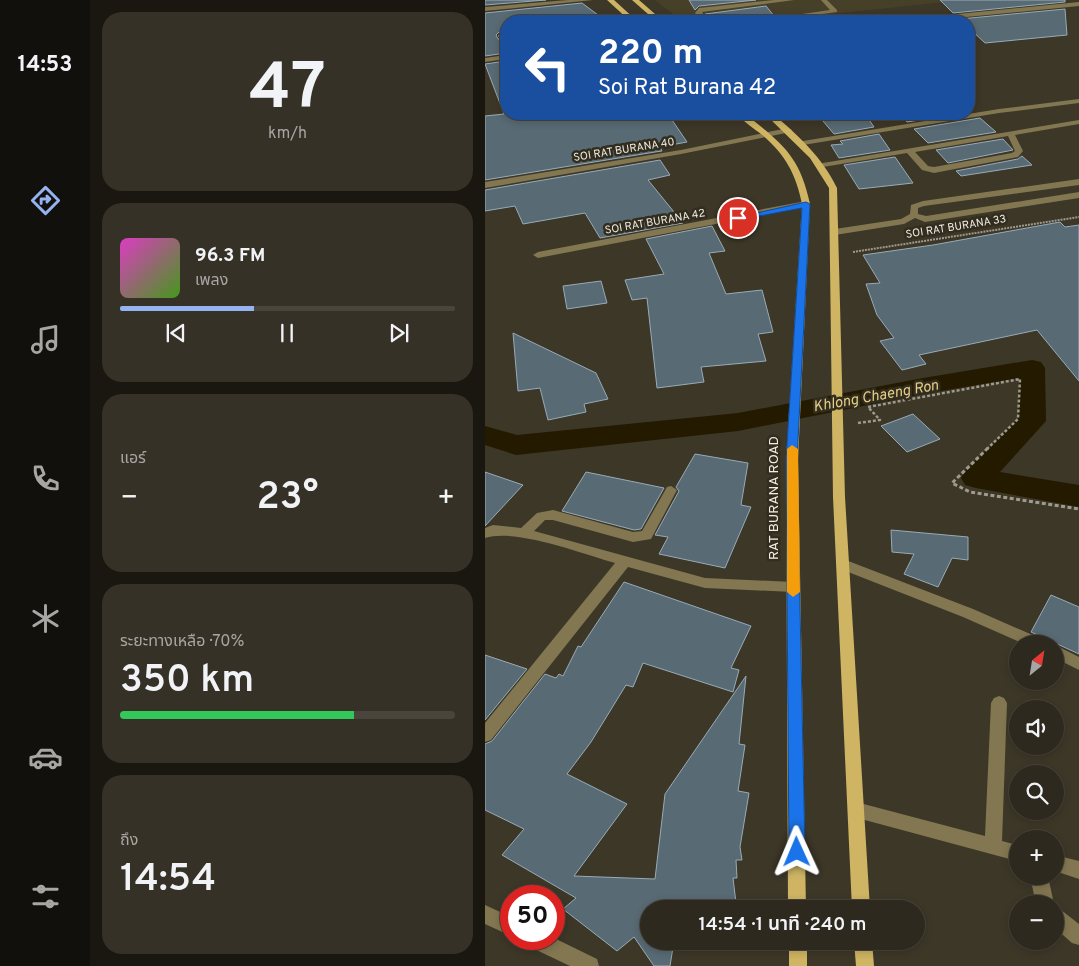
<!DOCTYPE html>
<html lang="th">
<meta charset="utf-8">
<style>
body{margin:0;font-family:Overpass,"Noto Sans Thai",sans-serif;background:#363127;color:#f1f3f6;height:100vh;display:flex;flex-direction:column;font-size:19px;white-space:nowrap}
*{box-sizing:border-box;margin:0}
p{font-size:16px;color:#a7a6a4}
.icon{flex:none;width:28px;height:28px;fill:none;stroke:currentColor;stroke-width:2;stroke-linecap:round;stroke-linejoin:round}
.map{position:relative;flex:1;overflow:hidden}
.side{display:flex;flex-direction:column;gap:12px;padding:12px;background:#191710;width:395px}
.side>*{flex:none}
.guide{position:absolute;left:15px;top:15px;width:475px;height:105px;border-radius:20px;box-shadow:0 2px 8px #0003,0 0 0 1px #49453c;background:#1a4fa0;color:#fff;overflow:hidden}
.needle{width:32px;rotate:30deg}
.tools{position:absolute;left:524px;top:635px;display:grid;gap:10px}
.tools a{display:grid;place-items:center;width:55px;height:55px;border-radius:50%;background:#2e291e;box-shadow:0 2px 8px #0003,0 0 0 1px #49453c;font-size:25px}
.speed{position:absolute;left:15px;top:885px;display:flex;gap:10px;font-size:25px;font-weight:700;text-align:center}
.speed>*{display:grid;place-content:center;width:65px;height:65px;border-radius:50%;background:#2e291e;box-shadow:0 2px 8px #0003,0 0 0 1px #49453c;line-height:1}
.speed .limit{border:8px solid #d22;background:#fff;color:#111}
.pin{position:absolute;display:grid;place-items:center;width:42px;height:42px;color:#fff;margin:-21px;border:2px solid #fff;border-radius:50%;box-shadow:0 1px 5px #0007}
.me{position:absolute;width:55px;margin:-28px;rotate:359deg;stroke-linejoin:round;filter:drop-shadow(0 0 4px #0008)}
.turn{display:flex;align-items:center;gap:18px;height:105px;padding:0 15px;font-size:22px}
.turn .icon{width:65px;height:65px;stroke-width:2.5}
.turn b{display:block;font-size:35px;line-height:42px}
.big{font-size:38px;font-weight:600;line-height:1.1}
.side .tile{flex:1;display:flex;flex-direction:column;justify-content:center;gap:8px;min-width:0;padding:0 18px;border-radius:20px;background:#363127}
.side .dial{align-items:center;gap:0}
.dial b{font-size:65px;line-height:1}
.song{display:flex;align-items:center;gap:15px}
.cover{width:60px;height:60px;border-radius:8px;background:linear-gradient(135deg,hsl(310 70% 55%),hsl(100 70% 35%))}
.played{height:5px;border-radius:2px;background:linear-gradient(90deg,#95b2f1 40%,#49453c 40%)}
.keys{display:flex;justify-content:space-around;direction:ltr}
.heat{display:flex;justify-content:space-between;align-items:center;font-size:28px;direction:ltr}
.charge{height:8px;border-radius:4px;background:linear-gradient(90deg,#34c759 70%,#49453c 0)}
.trip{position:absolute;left:155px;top:900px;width:285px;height:50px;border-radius:25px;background:#2e291e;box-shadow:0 2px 8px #0003,0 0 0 1px #49453c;font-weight:600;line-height:50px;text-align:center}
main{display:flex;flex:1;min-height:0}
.tabs{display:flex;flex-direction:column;width:90px;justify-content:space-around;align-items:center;background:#12100c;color:#a7a6a4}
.tabs .icon{width:35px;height:35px}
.tabs .current{color:#95b2f1}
.tabs b{font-size:22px;color:#f1f3f6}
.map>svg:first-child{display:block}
.built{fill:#474029}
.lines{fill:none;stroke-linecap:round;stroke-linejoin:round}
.canal{fill:#241a00;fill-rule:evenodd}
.building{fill:#586a74;stroke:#98abb7}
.path-far2{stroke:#9e9a8d;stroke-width:2;stroke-dasharray:2 1;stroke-linecap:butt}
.path-far1{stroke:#9e9a8d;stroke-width:2.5;stroke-dasharray:3 2;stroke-linecap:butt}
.path{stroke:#9e9a8d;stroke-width:3;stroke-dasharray:4 2.5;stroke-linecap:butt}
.minor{fill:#837751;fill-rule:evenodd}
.major{fill:#ceb463;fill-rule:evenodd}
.route{fill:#1a73e8;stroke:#114b97}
.slow{fill:#f59e0b}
.labels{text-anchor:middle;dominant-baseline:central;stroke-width:5;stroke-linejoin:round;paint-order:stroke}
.far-street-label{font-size:11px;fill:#efece2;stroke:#322d1e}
.street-label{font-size:14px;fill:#efece2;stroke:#322d1e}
.water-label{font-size:15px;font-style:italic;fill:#e5ce87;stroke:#322d1e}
</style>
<main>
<nav class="tabs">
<b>14:53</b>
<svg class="icon current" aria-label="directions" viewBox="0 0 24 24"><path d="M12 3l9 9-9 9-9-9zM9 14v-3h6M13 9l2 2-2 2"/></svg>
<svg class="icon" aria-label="music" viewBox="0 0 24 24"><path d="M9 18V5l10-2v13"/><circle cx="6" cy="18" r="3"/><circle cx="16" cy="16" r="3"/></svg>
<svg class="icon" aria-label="phone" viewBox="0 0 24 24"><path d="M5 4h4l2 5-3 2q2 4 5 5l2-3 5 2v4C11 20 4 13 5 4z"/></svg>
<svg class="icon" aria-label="climate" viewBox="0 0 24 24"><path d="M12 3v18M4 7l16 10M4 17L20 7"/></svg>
<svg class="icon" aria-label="car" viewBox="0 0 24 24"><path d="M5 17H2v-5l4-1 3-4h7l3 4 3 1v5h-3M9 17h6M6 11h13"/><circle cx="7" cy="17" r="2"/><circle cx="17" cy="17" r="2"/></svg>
<svg class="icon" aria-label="filters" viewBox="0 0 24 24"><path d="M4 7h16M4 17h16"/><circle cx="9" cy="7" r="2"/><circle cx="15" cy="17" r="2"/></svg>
</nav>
<section class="side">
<div class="tile dial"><b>47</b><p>km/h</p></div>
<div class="tile">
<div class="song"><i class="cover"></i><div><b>96.3 FM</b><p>เพลง</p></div></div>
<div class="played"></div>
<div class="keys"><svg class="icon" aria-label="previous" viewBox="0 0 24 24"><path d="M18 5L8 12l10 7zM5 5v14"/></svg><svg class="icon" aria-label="pause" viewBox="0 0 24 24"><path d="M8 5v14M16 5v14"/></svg><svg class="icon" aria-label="next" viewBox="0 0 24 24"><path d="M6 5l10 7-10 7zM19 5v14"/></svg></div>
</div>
<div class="tile"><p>แอร์</p>
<div class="heat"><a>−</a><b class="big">23°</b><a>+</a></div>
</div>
<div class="tile"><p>ระยะทางเหลือ · 70%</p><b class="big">350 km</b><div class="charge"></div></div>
<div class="tile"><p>ถึง</p><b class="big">14:54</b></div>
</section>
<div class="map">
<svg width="594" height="966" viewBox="0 0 594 966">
<rect width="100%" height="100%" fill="#3d3728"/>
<path class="built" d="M170,0H479L278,21H197Z"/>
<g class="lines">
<path class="canal" d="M547,360L556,362L560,368L561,421L515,472L594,485V507L491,488L480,485L476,478L480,471L533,419L534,378L438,394L253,431L31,455L0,445V426L32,435L253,413L438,378Z"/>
</g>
<g class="building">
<path d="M0,0H61L0,5Z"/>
<path d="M204,0H271L214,6L210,10Z"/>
<path d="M455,0H580V2L468,13Z"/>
<path d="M97,3L121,21H21V32H14L11,35L13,39L21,40V53L0,56V13Z"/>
<path d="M281,6L289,16L266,21H224L220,14Z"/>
<path d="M580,9L582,35L500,43L484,28V21L475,19Z"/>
<path d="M21,61V114H183L202,142L175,147L177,151L170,152L0,180V116L19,114L0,64Z"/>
<path d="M332,114H380L389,127L349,134Z"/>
<path d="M414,114H473L422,122Z"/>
<path d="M495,118L511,132L443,143L429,129Z"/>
<path d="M394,134L405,150L354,158L346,145L358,144L355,141Z"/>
<path d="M518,139L528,150L463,163L451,150Z"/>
<path d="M537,156L547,165L476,176L471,171L533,159Z"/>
<path d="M410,157L428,183L374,189L359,165Z"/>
<path d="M175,160L185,175L163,180L198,223L115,238L100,213L38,224L30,206L0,211V190Z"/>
<path d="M575,222L580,227L594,225V381L552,330L434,355L441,364L417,370L395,341L409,338L392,315L381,284L395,283L378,255L448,245Z"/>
<path d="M227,226L240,251L224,253L241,294L277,290L288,332L273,334L281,361L216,367L219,382L172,388L162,298L147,300L140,280L179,274L161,239Z"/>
<path d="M116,281L122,303L82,309L78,286Z"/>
<path d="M28,333L111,373L123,399L99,404L101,412L63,420L55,388L33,391Z"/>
<path d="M428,414L455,439L422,452L396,426Z"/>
<path d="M210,454L263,463L256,505L266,507L240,568L174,554L183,537L170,535L194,491L191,487Z"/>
<path d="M0,472L38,485L0,526Z"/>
<path d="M101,472L179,488L156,529L149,530L77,511Z"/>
<path d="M406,530L483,537V560L467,558L453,587L419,574L429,554L407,552Z"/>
<path d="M139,582L266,626L246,668L254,670L248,692L158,663L148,687L141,685L106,742L82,774L142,804L89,876L170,879L180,794L261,676L254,744L260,745L253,791L264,793L255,847L257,860H251L252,878H248L251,903L194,905V909H164V941H189L185,966H169L149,937L132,951L78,909L91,898L17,855L39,829L0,810V744L7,741L60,674L71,678L74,674L78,676L93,646L96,647Z"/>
<path d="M566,595L594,607V654L546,632Z"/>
<path d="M0,655L42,669L0,720Z"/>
</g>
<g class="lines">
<path class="path-far2" d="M368,252L594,217"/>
<path class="path-far1" d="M373,423L395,420L383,407L535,379L533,419L502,449"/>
<path class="path" d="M503,448L467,483L485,492L594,509"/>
<g class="minor">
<path d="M83,0H108L0,11V7Z"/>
<path d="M289,0H309L217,12L222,21H216L210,13L214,8Z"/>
<path d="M336,0H342L352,10V12L284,21H268L345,10Z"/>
<path d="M594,2V6L440,21H420L423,19Z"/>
<path d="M15,34H21V38L13,37V35Z"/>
<path d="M21,55V59L0,62V58Z"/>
<path d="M594,99V103L514,113L318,145L314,143L318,141L514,109Z"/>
<path d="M594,120V124L530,135L538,151L533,157L449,173L437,170L422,153L338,167L334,165L338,163ZM523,136L530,151L527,153L449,167L443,166L430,152Z"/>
<path d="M303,128L307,130L306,132L196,154L0,188V182L196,150Z"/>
<path d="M594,179V185L439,206L433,208V214L441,216L594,192V198L440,222L430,218L419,224L350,235L345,232L350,229L416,219L425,214L426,205L438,201Z"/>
<path d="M321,201L324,202V206L53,258L48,255L53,252Z"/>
<path d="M186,486L192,490L166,539L148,542L68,520H60L49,531L220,578L308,582L313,583L315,587L313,591L308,592L220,588L143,567L6,740L0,742V723L130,563C98,554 31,528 0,538V528L8,525L36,528L52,513L68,510L148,532L157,531L182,487Z"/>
<path d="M358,559L488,609L559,640L561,644H539L478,617L353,568L351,564L353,560Z"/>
<path d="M570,645L594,657V670L570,658Z"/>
<path d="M514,696L519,698L522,703L517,841L532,845V861L365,816L363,810L365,804L371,802L500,836L506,703L509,698Z"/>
<path d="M570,855L594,861V879L570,871Z"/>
<path d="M545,876H563L569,904H551Z"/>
<path d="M0,905L26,917V936L0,924Z"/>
<path d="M570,907L576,910L594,924V945L587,943L570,928Z"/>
<path d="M69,938L112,959L114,966H85L43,946L41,939Z"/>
</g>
<g class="major">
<path d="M122,0H129L152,21H145Z"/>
<path d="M147,0H154L178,21H171Z"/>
<path d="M252,114H260C297,143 315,156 325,204L313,460L321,909H303L301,460L317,204C311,174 300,154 276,134C268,128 259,122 252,114Z"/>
<path d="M280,114H288C314,136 337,157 352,188L360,497L385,909H367L348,497L344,188L325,158Z"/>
<rect x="304" y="941" width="18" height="25"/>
<path d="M369,941H387L389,966H371Z"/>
</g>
</g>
<path class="route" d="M321,202L325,204L312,460L320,852L317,857L312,860L306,857L304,852L301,460L317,208L253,220L249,218Z"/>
<path class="slow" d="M307,445L313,449L315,592L308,597L302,592V449Z"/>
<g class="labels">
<g class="far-street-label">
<text transform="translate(139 150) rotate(-9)">SOI RAT BURANA 40</text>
<text transform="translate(170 222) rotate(-10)">SOI RAT BURANA 42</text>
<text transform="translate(471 227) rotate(-9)">SOI RAT BURANA 33</text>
</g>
<g class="street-label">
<text transform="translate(289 498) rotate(-90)">RAT BURANA ROAD</text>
</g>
<g class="water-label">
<text transform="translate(391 397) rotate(-10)">Khlong Chaeng Ron</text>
</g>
</g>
</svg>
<div class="tools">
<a><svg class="needle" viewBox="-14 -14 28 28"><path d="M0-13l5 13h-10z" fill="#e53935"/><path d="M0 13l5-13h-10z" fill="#a7a6a4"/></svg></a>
<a><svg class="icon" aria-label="sound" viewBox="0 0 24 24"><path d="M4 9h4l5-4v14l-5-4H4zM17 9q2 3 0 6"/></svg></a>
<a><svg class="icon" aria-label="search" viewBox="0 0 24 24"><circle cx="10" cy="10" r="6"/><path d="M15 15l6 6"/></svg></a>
<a>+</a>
<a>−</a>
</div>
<div class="speed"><div class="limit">50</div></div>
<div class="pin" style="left:253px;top:218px;background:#d93025"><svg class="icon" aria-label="arrive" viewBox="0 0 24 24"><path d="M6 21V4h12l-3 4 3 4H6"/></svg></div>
<svg class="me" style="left:312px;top:852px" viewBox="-20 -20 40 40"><path d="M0-17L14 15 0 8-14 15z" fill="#1a73e8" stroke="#fff" stroke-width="4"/></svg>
<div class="trip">14:54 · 1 นาที · 240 m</div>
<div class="guide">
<div class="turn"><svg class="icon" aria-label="left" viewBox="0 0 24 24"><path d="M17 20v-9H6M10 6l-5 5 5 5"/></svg><div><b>220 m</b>Soi Rat Burana 42</div></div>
</div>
</div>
</main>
